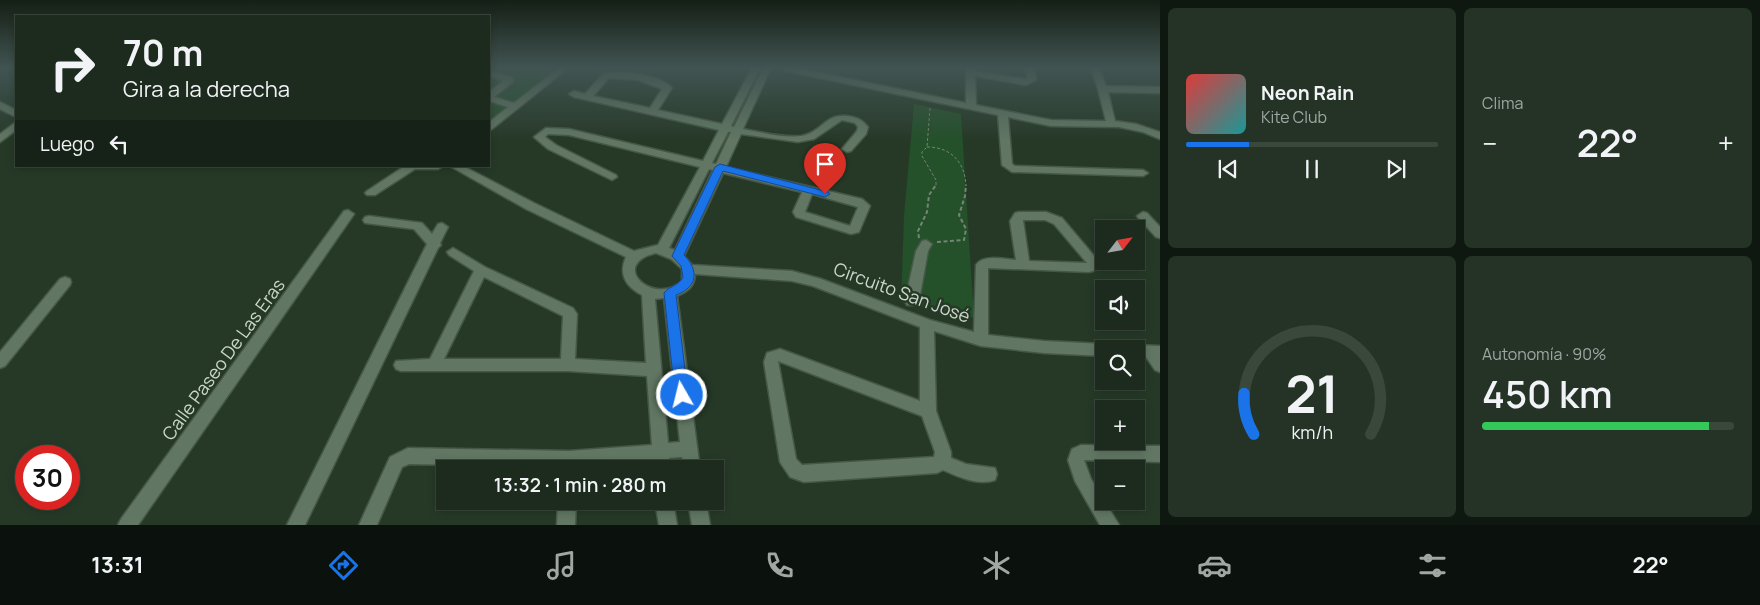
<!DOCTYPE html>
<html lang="es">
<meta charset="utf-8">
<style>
body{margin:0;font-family:Manrope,sans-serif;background:#253326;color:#f1f3f6;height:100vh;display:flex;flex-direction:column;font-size:19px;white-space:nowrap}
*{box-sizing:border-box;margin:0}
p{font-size:16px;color:#a0a7a4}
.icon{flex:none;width:28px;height:28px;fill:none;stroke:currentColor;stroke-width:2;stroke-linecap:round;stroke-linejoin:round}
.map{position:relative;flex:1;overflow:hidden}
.panel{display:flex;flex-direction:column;gap:8px;padding:8px;background:#0f1810;width:600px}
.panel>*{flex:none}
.guide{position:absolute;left:15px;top:15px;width:475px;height:152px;border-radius:0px;box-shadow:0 2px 8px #0003,0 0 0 1px #3a473b;background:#1c2b1d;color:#f1f3f6;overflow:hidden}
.needle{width:32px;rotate:59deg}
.fabs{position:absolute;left:1095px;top:220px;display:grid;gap:10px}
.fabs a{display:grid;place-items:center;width:50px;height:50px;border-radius:0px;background:#1c2b1d;box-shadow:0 2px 8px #0003,0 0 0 1px #3a473b;font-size:25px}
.speed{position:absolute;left:15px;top:445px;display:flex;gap:10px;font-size:25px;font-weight:700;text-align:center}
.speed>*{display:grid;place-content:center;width:65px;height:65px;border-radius:50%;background:#1c2b1d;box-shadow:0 2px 8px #0003,0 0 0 1px #3a473b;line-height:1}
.speed .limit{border:8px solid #d22;background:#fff;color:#111}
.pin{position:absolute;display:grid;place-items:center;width:42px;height:42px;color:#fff;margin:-51px -21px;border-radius:50% 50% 50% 0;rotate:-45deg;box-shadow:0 0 5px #0007}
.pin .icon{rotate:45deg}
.me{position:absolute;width:55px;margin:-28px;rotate:352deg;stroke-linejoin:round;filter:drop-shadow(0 0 4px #0008)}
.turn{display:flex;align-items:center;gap:18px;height:105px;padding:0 25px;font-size:22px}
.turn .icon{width:65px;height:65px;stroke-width:2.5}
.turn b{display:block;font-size:35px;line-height:42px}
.then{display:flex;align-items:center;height:48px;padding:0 25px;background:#0003;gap:10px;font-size:19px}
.big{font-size:38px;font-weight:600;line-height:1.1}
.panel .widget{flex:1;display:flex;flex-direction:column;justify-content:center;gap:8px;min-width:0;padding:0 18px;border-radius:8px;background:#253326}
.panel .dial{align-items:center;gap:0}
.dial svg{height:130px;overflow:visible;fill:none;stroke:#3a473b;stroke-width:7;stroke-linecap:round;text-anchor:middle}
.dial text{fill:#f1f3f6;stroke:none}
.song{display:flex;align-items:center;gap:15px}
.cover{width:60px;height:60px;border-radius:8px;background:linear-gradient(135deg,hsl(0 70% 55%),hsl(180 70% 35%))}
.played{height:5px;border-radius:2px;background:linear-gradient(90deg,#1a73e8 25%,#3a473b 25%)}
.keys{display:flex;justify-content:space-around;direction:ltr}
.heat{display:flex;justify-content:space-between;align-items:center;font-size:28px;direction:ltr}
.charge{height:8px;border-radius:4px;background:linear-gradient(90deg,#34c759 90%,#3a473b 0)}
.panel .tiles{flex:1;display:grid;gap:8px;grid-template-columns:repeat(2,1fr)}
.trip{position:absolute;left:436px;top:460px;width:288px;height:50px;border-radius:0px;background:#1c2b1d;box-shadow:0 2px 8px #0003,0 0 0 1px #3a473b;font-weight:600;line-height:50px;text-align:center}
.tabs{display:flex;height:80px;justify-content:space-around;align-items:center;background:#0b110c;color:#a0a7a4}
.tabs .icon{width:35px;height:35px}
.tabs .current{color:#1a73e8}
.tabs b{font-size:22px;color:#f1f3f6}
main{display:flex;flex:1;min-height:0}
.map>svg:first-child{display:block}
.green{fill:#24502a}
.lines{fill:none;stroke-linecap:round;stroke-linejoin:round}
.minor-casing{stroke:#465747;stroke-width:3}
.path-far1{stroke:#758576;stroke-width:1;stroke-dasharray:3 2;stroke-linecap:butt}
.path{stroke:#758576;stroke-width:2;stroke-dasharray:4 2.5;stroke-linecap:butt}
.minor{fill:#617763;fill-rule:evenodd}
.route{fill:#1a73e8;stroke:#114b97}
.labels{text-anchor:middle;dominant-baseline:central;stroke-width:5;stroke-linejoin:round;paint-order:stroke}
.street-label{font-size:18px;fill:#cbd7cb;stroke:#263927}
</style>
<main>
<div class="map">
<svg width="1160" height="525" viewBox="0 0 1160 525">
<rect width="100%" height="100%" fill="#263927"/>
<g class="green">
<path d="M489,68H563L489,130Z"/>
<path d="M914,104L961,114L974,318L901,302L904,216Z"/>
</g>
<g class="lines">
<defs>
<g id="minor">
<path d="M559,68H568L492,129L489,130V122L508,107L489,101V92L503,81L489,76V70L513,78V82L494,97L514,103Z"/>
<path d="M752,68H760L731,126L734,127L762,70L767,68L770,70L743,129C761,132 782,138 801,136C824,132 825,110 853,117C860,119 863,121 868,127L866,134L851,151L847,152L842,149L857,131L858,127L855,123L842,120L814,139L798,142L741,134L726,167L862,199L870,206L859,232L851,234L796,217L793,212L802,192L723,173L684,256L692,265L792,271L821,279L930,320L974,332L976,265C983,254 1004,259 1016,260L1010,221L1015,213L1019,212H1046L1062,218L1100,263L1093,271L1089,272L988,268V335L1044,341L1104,344L1110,349H1104V356L1044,353L981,346L934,331L936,411L951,452V458L966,464L995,468L997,474L995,480C978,486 959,477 943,470L937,473L804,482L790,477L780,462L764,362L767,353L780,349L920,401V327L813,286L792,281L695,274C695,286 688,291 677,296L700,469H684L682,457L669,458L670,469H654L653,460L569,467L409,464L402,467L377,525H359L390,457L408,448L569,451L652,445L647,376L568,371H401L396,369L394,365L396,361L430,359L474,271L449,255L447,252L453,248L485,267L573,308L577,314L575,359L646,363L642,295C626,287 618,274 626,257L526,209L450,166H463L534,203L634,251L658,245L700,167L569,135L548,134L545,137L556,145L616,175L617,177L612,180L548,149L534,137L546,128L569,129L703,161L719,130L574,97L569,94L574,91L585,94L603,74C620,70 659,74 672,88L658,110L722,124ZM609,78L638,80L662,89L650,108L593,96ZM728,132H731L716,164L712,163ZM709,169L713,170L675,250L669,248ZM812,194L858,207L850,226L805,212ZM1023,220H1045L1054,224L1087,263L1029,261ZM656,253L671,259L682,269V281C653,307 608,264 656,253ZM484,277L563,316L561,359H444ZM664,298L680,442L668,443L655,299ZM778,361L922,416L935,452L934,457L802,465L796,459Z"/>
<path d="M782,68H797L966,103V68H974V71L1025,79H1027L1026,68H1034L1036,80L1026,85L975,76L976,105L1051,120L1106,121L1098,89L1091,68H1099L1106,86L1160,87V93L1108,92L1115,121L1136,124L1160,132V139L1143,132L1119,127L1051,126L1008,117L1012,164L1015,166L1143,170L1148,173L1143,176L1012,172L1002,165L998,115L786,71Z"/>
<path d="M0,102L16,110V117L0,109Z"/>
<path d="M16,122V130L0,142V134Z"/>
<path d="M405,166H443L438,169H415L375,195H367L365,193L367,191Z"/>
<path d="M348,210L354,214L352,217L138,525H118L121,519L344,211Z"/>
<path d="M1143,212L1147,213L1160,227V238L1156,237L1139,219L1137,216Z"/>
<path d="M369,216L422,223L432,234L438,224L442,223L448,227L440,243L441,245L438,248L305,525H287L427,244L414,229L365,223L363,220L365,217Z"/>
<path d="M926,240L932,244L928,251L919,301L917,305H907L905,301L916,251L922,241Z"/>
<path d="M65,277L70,279L71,282L70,285L5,366L0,368V352L60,279Z"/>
<path d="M1136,345L1160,346V372L1155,370L1146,357H1136V349H1130Z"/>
<path d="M1081,445L1160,446V462L1084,460L1091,479L1119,525H1100L1075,481L1068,460L1072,449Z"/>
<path d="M558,501H576L575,525H557Z"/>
<path d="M655,501H673L677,525H659Z"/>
<path d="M688,501H706L710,525H692Z"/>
</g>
</defs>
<use href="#minor" class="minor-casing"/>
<g class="path-far1">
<path d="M930,108L927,147L922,152V156L936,180V186"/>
<path d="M927,147C951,147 965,162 966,186"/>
</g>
<g class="path">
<path d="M919,238L918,231L927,212L929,195L936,185"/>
<path d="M937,242L964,240L966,229L959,215L965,196L966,185"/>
</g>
<use href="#minor" class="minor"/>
</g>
<linearGradient id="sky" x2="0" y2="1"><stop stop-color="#151f15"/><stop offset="0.48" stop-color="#415452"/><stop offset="1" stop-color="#415452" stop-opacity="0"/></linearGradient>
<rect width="1160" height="141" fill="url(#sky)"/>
<path class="route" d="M720,164L828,192L830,194L825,197L723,171L684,255C699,270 698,287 676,295L688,395L686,399L682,401L677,399L675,395L664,293C669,286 679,286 683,277L681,266L672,256L715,167Z"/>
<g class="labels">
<g class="street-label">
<text transform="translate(902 292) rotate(20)">Circuito San José</text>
<text transform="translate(223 359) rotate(-54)">Calle Paseo De Las Eras</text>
</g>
</g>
</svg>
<div class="fabs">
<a><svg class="needle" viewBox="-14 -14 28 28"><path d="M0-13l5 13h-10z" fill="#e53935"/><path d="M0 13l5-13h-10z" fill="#a0a7a4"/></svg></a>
<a><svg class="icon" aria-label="sound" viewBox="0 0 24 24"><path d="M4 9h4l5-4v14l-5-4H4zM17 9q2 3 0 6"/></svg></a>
<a><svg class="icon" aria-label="search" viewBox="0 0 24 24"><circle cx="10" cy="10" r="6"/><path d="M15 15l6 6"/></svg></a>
<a>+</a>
<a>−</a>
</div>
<div class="speed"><div class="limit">30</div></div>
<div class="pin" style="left:825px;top:194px;background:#d93025"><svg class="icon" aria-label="arrive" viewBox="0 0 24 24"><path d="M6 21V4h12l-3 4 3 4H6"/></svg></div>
<svg class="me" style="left:682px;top:395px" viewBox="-20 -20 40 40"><circle r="17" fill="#1a73e8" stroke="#fff" stroke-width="3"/><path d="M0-11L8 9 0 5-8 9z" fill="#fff"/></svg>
<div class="trip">13:32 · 1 min · 280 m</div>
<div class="guide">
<div class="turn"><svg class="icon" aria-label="right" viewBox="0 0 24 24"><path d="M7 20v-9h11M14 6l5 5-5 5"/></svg><div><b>70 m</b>Gira a la derecha</div></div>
<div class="then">Luego<svg class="icon" aria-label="left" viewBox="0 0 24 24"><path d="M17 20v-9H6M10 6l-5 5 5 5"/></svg></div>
</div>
</div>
<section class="panel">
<div class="tiles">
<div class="widget">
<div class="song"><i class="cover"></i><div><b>Neon Rain</b><p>Kite Club</p></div></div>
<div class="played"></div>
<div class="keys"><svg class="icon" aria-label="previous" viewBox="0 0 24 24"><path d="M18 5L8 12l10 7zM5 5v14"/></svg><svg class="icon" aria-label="pause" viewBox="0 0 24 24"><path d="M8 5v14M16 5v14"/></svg><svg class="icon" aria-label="next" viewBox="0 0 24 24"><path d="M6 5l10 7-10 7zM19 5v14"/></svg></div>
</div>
<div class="widget"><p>Clima</p>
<div class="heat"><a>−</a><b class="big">22°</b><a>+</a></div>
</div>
<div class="widget dial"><svg viewBox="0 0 100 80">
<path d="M14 69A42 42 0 1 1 86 69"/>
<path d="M14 69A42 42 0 0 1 8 44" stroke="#1a73e8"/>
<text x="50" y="56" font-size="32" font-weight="700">21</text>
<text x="50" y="72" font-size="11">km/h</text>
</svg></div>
<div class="widget"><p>Autonomía · 90%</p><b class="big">450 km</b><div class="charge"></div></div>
</div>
</section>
</main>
<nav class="tabs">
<b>13:31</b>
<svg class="icon current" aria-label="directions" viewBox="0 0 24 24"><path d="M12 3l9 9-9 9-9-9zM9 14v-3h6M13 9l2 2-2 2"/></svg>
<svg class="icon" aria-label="music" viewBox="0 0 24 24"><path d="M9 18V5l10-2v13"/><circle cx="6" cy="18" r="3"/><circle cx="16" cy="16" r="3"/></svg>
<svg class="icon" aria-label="phone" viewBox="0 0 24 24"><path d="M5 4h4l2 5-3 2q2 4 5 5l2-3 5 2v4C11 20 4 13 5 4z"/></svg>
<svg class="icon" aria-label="climate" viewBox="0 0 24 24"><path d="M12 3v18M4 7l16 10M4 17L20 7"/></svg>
<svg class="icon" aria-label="car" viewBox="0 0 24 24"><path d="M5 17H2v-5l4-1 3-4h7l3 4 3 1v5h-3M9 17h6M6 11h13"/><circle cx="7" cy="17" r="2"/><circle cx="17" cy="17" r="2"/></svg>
<svg class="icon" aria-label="filters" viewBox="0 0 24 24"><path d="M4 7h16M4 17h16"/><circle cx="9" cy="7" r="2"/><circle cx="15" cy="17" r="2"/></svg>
<b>22°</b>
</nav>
